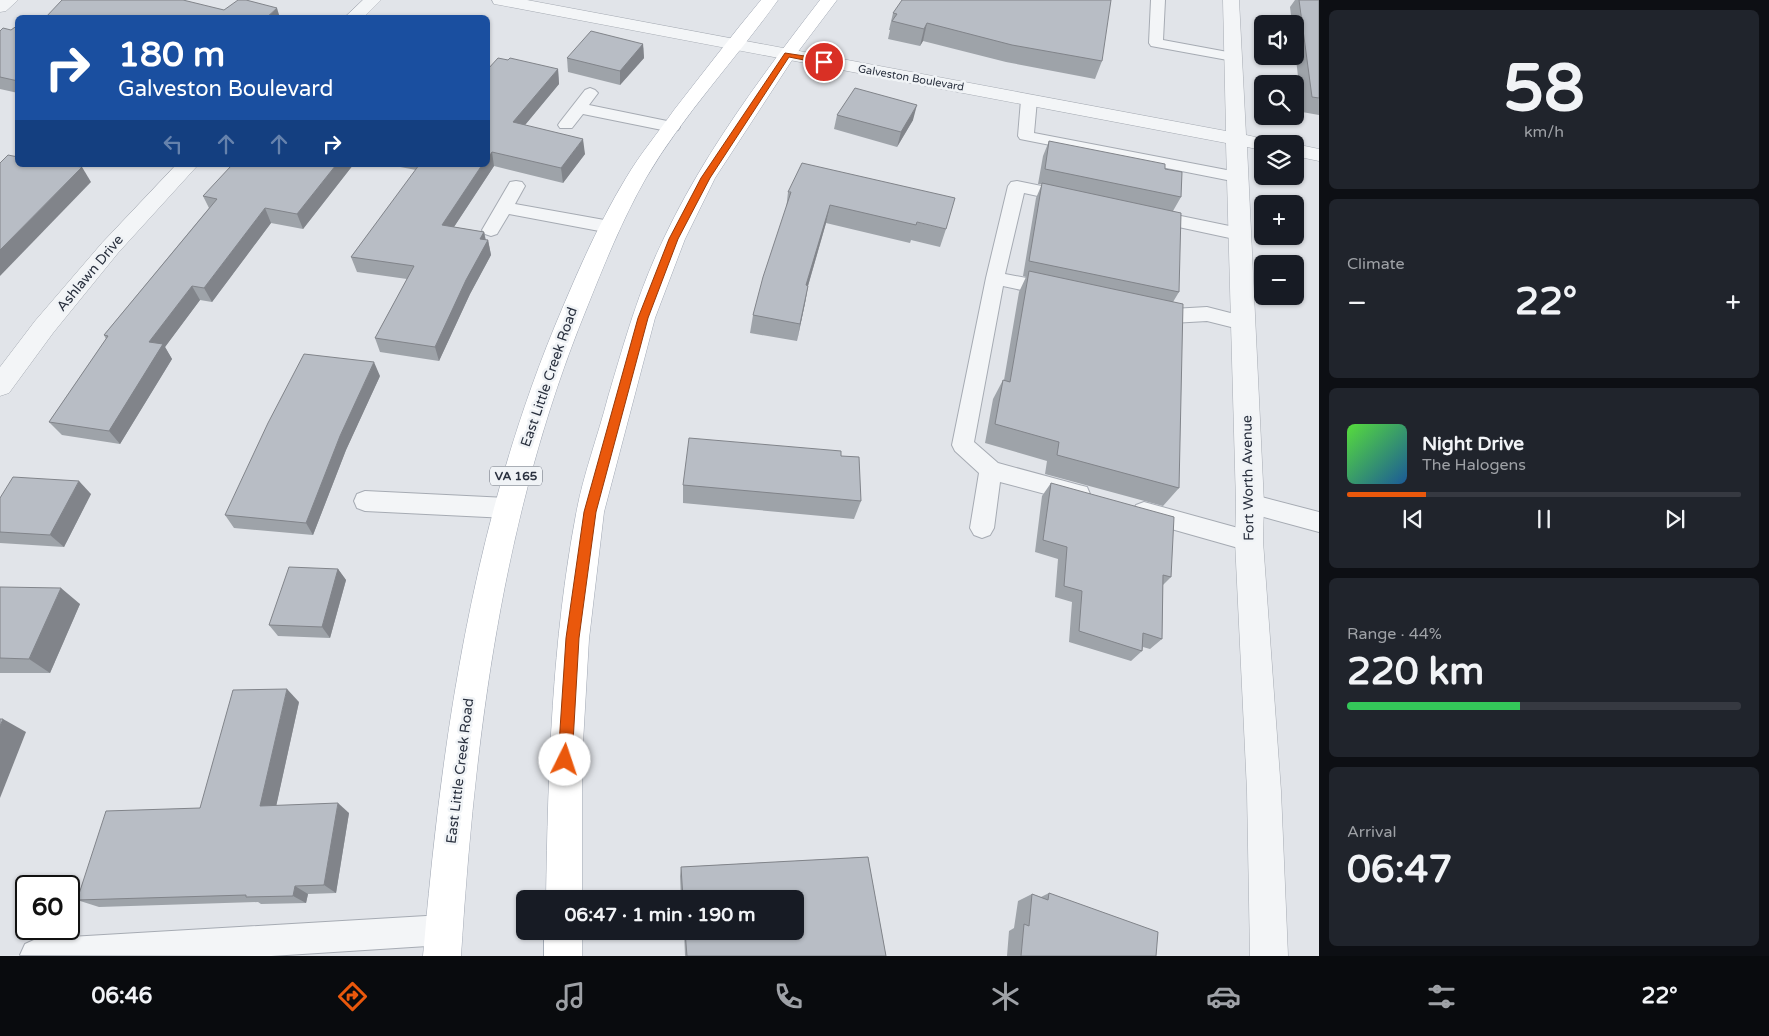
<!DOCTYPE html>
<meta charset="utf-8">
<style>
body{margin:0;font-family:"Varela Round",sans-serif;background:#20242c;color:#f1f3f6;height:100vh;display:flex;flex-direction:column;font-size:19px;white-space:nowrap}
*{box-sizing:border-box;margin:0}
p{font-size:16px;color:#9ea1a6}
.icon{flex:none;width:28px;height:28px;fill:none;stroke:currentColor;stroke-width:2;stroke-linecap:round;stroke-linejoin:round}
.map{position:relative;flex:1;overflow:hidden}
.drawer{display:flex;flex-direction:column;gap:10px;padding:10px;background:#0d0f14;width:450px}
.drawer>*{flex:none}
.guide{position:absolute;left:15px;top:15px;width:475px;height:152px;border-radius:8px;box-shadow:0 1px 4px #0004;background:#1a4fa0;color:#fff;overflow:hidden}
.tools{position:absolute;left:1254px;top:15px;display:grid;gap:10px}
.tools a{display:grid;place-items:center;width:50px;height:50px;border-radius:8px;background:#171b24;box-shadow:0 1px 4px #0004;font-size:25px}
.speed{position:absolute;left:15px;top:875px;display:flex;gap:10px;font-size:25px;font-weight:700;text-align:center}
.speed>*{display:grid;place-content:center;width:65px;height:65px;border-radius:50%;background:#171b24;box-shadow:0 1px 4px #0004;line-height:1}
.speed .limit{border:2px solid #111;border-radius:8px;background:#fff;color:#111}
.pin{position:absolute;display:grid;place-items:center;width:42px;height:42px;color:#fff;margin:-21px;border:2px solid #fff;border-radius:50%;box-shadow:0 1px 5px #0007}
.me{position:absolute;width:55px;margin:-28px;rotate:4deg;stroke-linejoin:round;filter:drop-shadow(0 0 4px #0008)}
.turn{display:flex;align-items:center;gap:18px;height:105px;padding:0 20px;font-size:22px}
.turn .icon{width:65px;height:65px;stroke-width:2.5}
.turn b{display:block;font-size:35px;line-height:42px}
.lanes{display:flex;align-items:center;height:48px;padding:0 20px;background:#0003;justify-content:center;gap:25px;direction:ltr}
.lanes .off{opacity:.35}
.big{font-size:38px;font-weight:700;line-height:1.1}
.drawer .widget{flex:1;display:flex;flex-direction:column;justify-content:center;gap:8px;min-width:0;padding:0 18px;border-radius:8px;background:#20242c}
.drawer .dial{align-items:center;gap:0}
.dial b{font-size:65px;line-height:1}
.song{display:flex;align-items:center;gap:15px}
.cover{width:60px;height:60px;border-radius:8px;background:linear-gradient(135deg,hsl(110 70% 55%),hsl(210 70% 35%))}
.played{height:5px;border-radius:2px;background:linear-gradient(90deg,#ea580c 20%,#363941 20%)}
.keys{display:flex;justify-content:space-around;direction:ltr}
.heat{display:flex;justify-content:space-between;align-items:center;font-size:28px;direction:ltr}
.charge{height:8px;border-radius:4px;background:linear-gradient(90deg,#34c759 44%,#363941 0)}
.trip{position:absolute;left:516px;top:890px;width:288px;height:50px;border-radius:8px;background:#171b24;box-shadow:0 1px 4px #0004;font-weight:700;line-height:50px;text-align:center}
.dock{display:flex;height:80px;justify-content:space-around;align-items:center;background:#090b0e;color:#9ea1a6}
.dock .icon{width:35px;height:35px}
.dock .on{color:#ea580c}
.dock b{font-size:22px;color:#f1f3f6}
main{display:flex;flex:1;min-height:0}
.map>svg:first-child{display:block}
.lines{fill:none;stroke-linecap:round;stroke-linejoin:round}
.service-casing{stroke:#a6abb3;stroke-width:2}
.minor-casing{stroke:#a6abb3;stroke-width:1}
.primary-casing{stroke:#a1a8b4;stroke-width:1}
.service{fill:#f3f5f7;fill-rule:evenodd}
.minor{fill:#f3f5f7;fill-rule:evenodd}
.primary{fill:#fff;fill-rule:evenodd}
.wall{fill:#9ea3a9}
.shaded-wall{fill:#81848a}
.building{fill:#b8bdc5;stroke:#81848a}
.route{fill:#ea580c;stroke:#983908}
.labels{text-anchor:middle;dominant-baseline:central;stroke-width:5;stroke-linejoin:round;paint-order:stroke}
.far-street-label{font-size:11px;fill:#2a313f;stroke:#f0f3f6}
.shield{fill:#f0f3f6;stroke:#656b76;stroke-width:1}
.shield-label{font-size:12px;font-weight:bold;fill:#2a313f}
.street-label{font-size:14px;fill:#2a313f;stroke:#f0f3f6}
</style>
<main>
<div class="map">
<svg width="1319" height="956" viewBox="0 0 1319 956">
<rect width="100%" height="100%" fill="#e1e4e9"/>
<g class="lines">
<defs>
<g id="service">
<path d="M1151,0H1165L1163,40L1233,53L1238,54L1240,57L1238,60L1233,61L1151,46L1149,43Z"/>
<path d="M590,88L595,90L598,93L589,105L672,122L678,124L680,127L678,130L672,132L583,114L572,128H560L558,125L560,122L585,90Z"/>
<path d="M1029,95L1035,97L1037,100L1034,133L1237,172L1243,173L1246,177L1243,181L1237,182L1020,139L1018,136L1021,100L1023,97Z"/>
<path d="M516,181L522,182L525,186L515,204L610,221L616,223L619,227L616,231L610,233L509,214L497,234L491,236L485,234L482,230L510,182Z"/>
<path d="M1017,181L1076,193L1079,197L1076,201L1070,203L1024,193L1005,274L1053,283L1060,285L1063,290L1060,295L1053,297L1003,286L974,442L998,463L1079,485L1087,487L1090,494L1087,501L1079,503L1000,482L994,528L990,535L982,538L974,535L970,528L979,473L955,451L952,445L986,278L1008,186L1011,182Z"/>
<path d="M1152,210L1239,228L1245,230L1248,234L1245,238L1239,240L1146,220L1143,216L1146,212Z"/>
<path d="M1153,305L1172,309L1207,307L1250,318L1253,323L1250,328L1243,330L1207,321L1172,323L1146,317L1143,312L1146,307Z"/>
<path d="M365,491L507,498L515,501L519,508L515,515L507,518L365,511L357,508L354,501L357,494Z"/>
<path d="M1250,494L1319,512V532L1242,511L1239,504L1242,497Z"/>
<path d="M1144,502L1249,531L1257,534L1261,541L1257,548L1249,551L1136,519L1132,512L1136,505Z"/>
<path d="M443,915L454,919L458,930L454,941L443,945L271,956L20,955L25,944L36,939Z"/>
</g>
<g id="minor">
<path d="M0,0H18L6,11L0,12Z"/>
<path d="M363,0H381L363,18H344Z"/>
<path d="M492,0H527L1226,131L1223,0H1239L1246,135L1269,140L1272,144H1262V150L1247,147L1264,504L1263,541L1281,791L1288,956H1250L1247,791L1235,541L1236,504L1226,143L500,5L494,4Z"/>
<path d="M1295,144L1319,149V161L1295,156Z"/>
<path d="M176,165H198L118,253L53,333L9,393L0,396V367L35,321L102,243Z"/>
</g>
<g id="primary">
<path d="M761,0H778C736,59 683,115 646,178C622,220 604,265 586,310C502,516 475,735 461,956H423C442,734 474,515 562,309C581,264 601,219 626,178C640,154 658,133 674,110C703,73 731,36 761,0Z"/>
<path d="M820,0H837L794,57L715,178L685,239L655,318L604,512L589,639L582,760V899H546C548,770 552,641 576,514C583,475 598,436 608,397C624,343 639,289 664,238C704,153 763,74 820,0Z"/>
<rect x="544" y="931" width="38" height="25"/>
</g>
</defs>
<use href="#service" class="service-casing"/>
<use href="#minor" class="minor-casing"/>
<use href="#primary" class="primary-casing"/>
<use href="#service" class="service"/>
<use href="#minor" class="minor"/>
<use href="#primary" class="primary"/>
</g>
<g class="wall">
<path d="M1295,0H1319V115L1302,112L1295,50V24H1292L1290,7Z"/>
<path d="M893,13L1102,61L1095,79L1006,62L923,41L920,46L888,39L890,30H889Z"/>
<path d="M18,25V93L0,89V31L11,30Z"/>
<path d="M643,44L644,58L620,85L568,72L567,58Z"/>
<path d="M488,69H558L559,84L525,125L585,154L563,183L494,166L454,227L484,232L486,240H488L491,255L470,294L439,361L380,352L375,338L407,279L357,272L351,257L416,170L390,165H488Z"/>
<path d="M837,115L913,120L897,147L834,129Z"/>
<path d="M1049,141L1165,169L1181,197L1173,211L1179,292L1173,302L1179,488L1163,506L1045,474L1047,461L985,443L993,399L1003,380H1004L1019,292L1026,277L1023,276L1036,198L1042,184H1038L1043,156Z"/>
<path d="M235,165H353L303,229L271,223L212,302L200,300L165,347L172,359L120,444L62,435L49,422L106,339L104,335L209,208L203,196Z"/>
<path d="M788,192L946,229L940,247L911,240L910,243L826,223L808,286L805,303L797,341L750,333L753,315L786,210Z"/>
<path d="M380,376L346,450L313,535L234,528L225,515Z"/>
<path d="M841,456L861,501L854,519L683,503V485Z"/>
<path d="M1051,483L1171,577L1163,585L1162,639L1150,649L1143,647L1142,651L1131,661L1069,642L1072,602L1055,597L1058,559L1035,552L1042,496Z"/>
<path d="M91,494L64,547L0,543V498Z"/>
<path d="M338,569L346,580L330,638L278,636L269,625Z"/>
<path d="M0,587L80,604L50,673H0Z"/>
<path d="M299,702L276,806L349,813L336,893L308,894L306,903L261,904L258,902L99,907L77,900L200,808Z"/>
<path d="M868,857L886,956H685L684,931H795V899H681L680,876L681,867Z"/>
<path d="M1049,893L1156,956H1007L1009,931L1014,928L1018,901L1032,894L1041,897Z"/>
</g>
<g class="shaded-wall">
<path d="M277,8L280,18H266Z"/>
<path d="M927,23L923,41L920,46L924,29Z"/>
<path d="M643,44L644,58L620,85V71Z"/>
<path d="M558,69L559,84L515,137L513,122Z"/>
<path d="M917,105L913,120L897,147L901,132Z"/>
<path d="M583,139L585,154L563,183L561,168Z"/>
<path d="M492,152L494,166L446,239L442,225L482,165H488V158Z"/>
<path d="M336,165H353L303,229L297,214Z"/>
<path d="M82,167L91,182L0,276V250Z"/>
<path d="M830,205L826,223L803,303L806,285Z"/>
<path d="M265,208L271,223L212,302L204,288Z"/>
<path d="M484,232L486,243L488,240L491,255L470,294L439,361L435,347L480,239Z"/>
<path d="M192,286L200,300L165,347L172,359L120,444L109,431L149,342Z"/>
<path d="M808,286L805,303L797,341L800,324Z"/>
<path d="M374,362L380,376L346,450L313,535L306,523L340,436Z"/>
<path d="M79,481L91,494L64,547L50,535Z"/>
<path d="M338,569L346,580L330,638L322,627Z"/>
<path d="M61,588L80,604L50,673L29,659Z"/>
<path d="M287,689L299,702L274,816L260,806Z"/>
<path d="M3,719L26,732L0,798V726Z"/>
<path d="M338,803L349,813L336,893L324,885Z"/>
<path d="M295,886L308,894L306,903L293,896Z"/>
</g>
<g class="building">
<path d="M62,0H183L224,10L238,0H246L277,8L266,18H45Z"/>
<path d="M902,0H1111L1102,61L1012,45L927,23L924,29L892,21L897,14L893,13Z"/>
<path d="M1299,0H1319V98L1312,97Z"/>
<path d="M18,25V81L0,77V31L3,28L11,30Z"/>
<path d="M591,31L643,44L620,71L567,58Z"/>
<path d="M498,58L508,60L510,58L558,69L513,122L583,139L561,168L492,152L488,158V69Z"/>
<path d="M855,88L917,105L901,132L837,115Z"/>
<path d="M1049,141L1165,164V169L1182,172L1181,197L1045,169Z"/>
<path d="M8,155L18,157V165H67L82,167L0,250V163Z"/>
<path d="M802,163L955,198L946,229L917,222L916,225L830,205L806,285L808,286L800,324L753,315L763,277L791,192H788Z"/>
<path d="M235,165H336L297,214L265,208L204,288L192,286L149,342L163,344L109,431L49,422L108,336L104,335L217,199L203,196L231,166H234Z"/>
<path d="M419,165H482L442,225L484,232L480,239L488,240L466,280L435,347L375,338L414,266L351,257Z"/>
<path d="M1042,183L1181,213L1179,292L1029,261Z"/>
<path d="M1029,271L1183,304L1179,488L1057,455L1059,442L995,424L1003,380L1010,382Z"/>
<path d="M304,354L374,362L340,436L306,523L225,515L268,423Z"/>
<path d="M689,438L841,451V456L859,457L861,501L683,485Z"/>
<path d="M13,477L79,481L50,535L0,532V498Z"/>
<path d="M1051,483L1174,517L1171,577L1163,575L1162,639L1143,633L1142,651L1079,631L1082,591L1064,586L1067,547L1043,540Z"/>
<path d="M289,567L338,569L322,627L269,625Z"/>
<path d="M0,587L61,588L29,659L0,658Z"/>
<path d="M287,689L260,806L338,803L324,885L295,886L293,896L246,897V895L77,900L106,811L200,808L233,690Z"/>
<path d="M0,719H3L0,726Z"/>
<path d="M868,857L886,956H687L685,931H795V899H683L681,867Z"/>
<path d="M1049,893L1158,932L1156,956H1021L1024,924L1029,926L1032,894L1048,900Z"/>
</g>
<path class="route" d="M785,53L824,59L828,62L824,64L789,57L710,178L678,239L648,318L596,512L579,638L572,760L570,765L565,767L560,765L558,760L566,638L584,512L638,318L669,239L701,178Z"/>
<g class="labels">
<g class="far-street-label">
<text transform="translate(911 78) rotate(10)">Galveston Boulevard</text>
</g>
<rect class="shield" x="490" y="466.5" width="52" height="19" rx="4"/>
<g class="shield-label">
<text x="516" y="476">VA 165</text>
</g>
<g class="street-label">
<text transform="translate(90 273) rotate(-50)">Ashlawn Drive</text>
<text transform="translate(549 377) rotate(-71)">East Little Creek Road</text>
<text transform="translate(1248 478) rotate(-91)">Fort Worth Avenue</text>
<text transform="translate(460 771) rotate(-83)">East Little Creek Road</text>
</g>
</g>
</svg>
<div class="tools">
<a><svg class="icon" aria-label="sound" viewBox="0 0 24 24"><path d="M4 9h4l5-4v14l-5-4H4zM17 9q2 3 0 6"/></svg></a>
<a><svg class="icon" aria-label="search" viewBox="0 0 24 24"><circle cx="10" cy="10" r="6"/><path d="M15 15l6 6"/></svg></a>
<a><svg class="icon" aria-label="layers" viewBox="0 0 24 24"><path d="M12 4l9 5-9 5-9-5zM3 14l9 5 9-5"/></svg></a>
<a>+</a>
<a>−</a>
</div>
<div class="speed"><div class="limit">60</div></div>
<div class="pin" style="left:824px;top:62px;background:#d93025"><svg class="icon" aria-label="arrive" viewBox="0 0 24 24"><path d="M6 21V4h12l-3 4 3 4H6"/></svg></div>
<svg class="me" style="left:565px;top:760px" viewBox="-20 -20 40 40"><circle r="19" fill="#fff"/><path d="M0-13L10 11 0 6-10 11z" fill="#ea580c"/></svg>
<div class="trip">06:47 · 1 min · 190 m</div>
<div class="guide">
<div class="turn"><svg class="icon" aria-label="right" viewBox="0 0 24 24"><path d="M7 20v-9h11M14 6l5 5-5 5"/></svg><div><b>180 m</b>Galveston Boulevard</div></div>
<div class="lanes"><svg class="icon off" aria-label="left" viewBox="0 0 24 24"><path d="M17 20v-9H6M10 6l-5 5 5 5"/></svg><svg class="icon off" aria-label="ahead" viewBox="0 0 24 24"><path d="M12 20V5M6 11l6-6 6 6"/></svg><svg class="icon off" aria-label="ahead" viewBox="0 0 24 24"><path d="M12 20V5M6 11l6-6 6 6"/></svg><svg class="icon" aria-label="right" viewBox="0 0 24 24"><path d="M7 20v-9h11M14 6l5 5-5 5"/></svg></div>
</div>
</div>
<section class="drawer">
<div class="widget dial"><b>58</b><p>km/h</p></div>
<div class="widget"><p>Climate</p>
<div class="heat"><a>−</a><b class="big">22°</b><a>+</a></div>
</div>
<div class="widget">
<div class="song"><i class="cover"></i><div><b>Night Drive</b><p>The Halogens</p></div></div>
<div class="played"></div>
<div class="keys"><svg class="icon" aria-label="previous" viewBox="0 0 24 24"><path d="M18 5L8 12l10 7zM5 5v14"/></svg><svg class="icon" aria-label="pause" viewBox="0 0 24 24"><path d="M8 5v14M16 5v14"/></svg><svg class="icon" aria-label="next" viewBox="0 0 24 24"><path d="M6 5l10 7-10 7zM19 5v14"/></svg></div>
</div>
<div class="widget"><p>Range · 44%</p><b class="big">220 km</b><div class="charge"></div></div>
<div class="widget"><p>Arrival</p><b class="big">06:47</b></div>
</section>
</main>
<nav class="dock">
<b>06:46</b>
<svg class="icon on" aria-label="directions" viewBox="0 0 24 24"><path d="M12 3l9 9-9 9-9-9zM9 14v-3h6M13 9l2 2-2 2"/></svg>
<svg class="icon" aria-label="music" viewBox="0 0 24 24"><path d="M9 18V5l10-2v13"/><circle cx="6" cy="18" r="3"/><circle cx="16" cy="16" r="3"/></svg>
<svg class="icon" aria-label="phone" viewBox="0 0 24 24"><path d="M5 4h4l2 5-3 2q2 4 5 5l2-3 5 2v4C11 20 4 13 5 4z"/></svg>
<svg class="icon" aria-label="climate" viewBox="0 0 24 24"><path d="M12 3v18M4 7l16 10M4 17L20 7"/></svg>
<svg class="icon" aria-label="car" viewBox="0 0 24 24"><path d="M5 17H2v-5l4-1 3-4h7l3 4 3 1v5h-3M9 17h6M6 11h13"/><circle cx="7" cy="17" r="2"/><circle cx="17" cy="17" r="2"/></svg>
<svg class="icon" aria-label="filters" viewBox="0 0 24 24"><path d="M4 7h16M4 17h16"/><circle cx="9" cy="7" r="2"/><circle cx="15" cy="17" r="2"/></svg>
<b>22°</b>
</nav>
